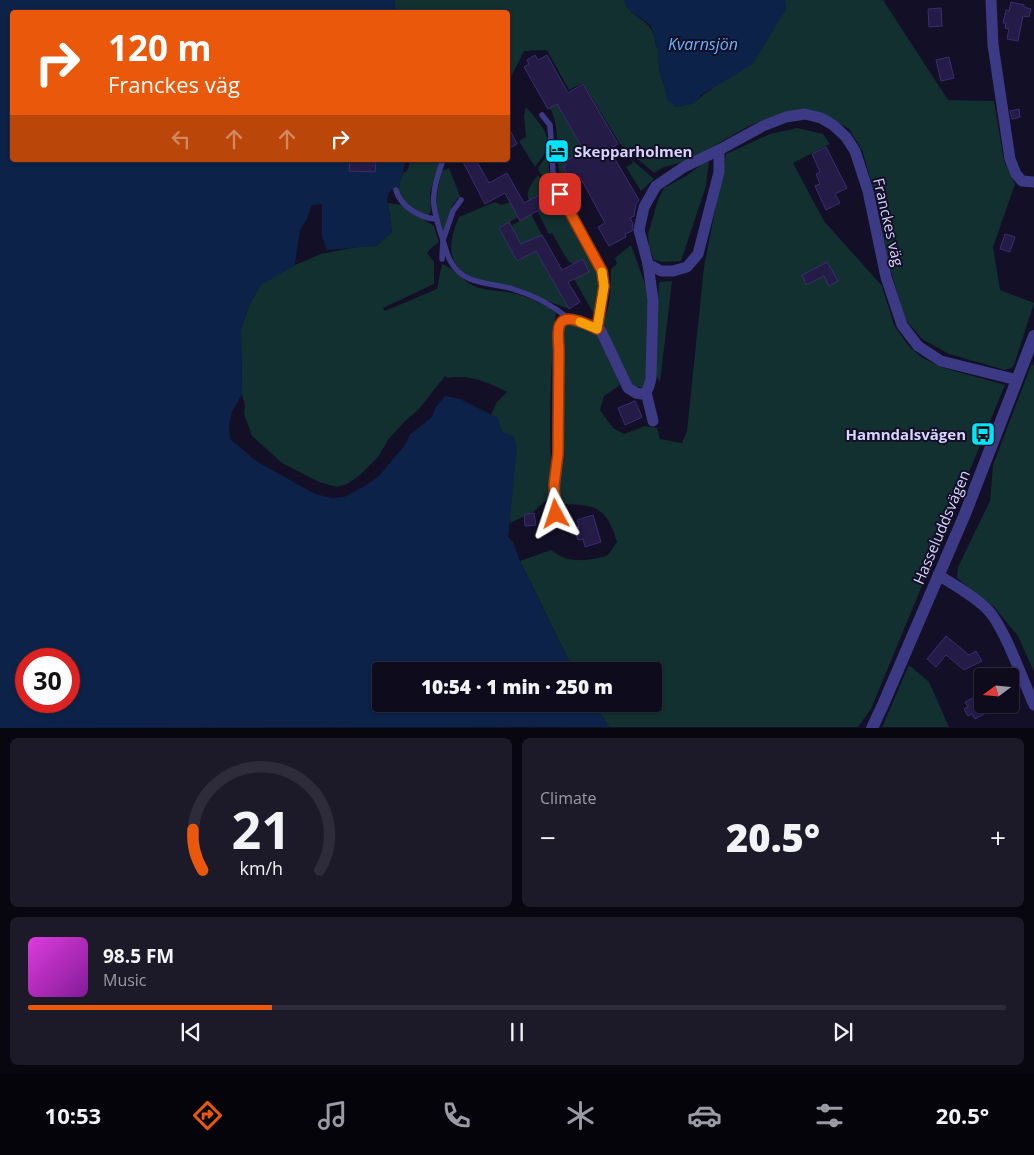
<!DOCTYPE html>
<meta charset="utf-8">
<style>
body{margin:0;font-family:"Open Sans",sans-serif;background:#1c1929;color:#f1f3f6;height:100vh;display:flex;flex-direction:column;font-size:19px;white-space:nowrap}
*{box-sizing:border-box;margin:0}
p{font-size:16px;color:#9b9ba3}
.icon{flex:none;width:28px;height:28px;fill:none;stroke:currentColor;stroke-width:2;stroke-linecap:round;stroke-linejoin:round}
.map{position:relative;height:728px;overflow:hidden}
.sheet{display:flex;flex-direction:column;gap:10px;padding:10px;background:#08060f;flex:1}
.sheet>*{flex:none}
.banner{position:absolute;left:10px;top:10px;width:500px;height:152px;border-radius:5px;box-shadow:0 1px 4px #0004,0 0 0 1px #2e2b3b;background:#ea580c;color:#fff;overflow:hidden}
.needle{width:32px;rotate:254deg}
.controls{position:absolute;left:974px;top:668px;display:grid;gap:10px}
.controls a{display:grid;place-items:center;width:45px;height:45px;border-radius:5px;background:#0e0b1c;box-shadow:0 1px 4px #0004,0 0 0 1px #2e2b3b;font-size:25px}
.speed{position:absolute;left:15px;top:648px;display:flex;gap:10px;font-size:25px;font-weight:700;text-align:center}
.speed>*{display:grid;place-content:center;width:65px;height:65px;border-radius:50%;background:#0e0b1c;box-shadow:0 1px 4px #0004,0 0 0 1px #2e2b3b;line-height:1}
.speed .limit{border:8px solid #d22;background:#fff;color:#111}
.pin{position:absolute;display:grid;place-items:center;width:42px;height:42px;color:#fff;margin:-21px;border-radius:10px;box-shadow:0 2px 8px #0006}
.me{position:absolute;width:55px;margin:-28px;rotate:355deg;stroke-linejoin:round;filter:drop-shadow(0 0 4px #0008)}
.turn{display:flex;align-items:center;gap:18px;height:105px;padding:0 15px;font-size:22px}
.turn .icon{width:65px;height:65px;stroke-width:2.5}
.turn b{display:block;font-size:35px;line-height:42px}
.lanes{display:flex;align-items:center;height:48px;padding:0 15px;background:#0003;justify-content:center;gap:25px;direction:ltr}
.lanes .off{opacity:.35}
.big{font-size:38px;font-weight:800;line-height:1.1}
.sheet .tile{flex:1;display:flex;flex-direction:column;justify-content:center;gap:8px;min-width:0;padding:0 18px;border-radius:8px;background:#1c1929}
.sheet .dial{align-items:center;gap:0}
.dial svg{height:130px;overflow:visible;fill:none;stroke:#2e2b3b;stroke-width:7;stroke-linecap:round;text-anchor:middle}
.dial text{fill:#f1f3f6;stroke:none}
.song{display:flex;align-items:center;gap:15px}
.cover{width:60px;height:60px;border-radius:8px;background:linear-gradient(135deg,hsl(300 70% 55%),hsl(290 70% 35%))}
.played{height:5px;border-radius:2px;background:linear-gradient(90deg,#ea580c 25%,#2e2b3b 25%)}
.keys{display:flex;justify-content:space-around;direction:ltr}
.heat{display:flex;justify-content:space-between;align-items:center;font-size:28px;direction:ltr}
.sheet .tiles{flex:1;display:grid;gap:10px;grid-template-columns:1fr 1fr}
.tile:last-child{grid-column:span 2}
.trip{position:absolute;left:372px;top:662px;width:290px;height:50px;border-radius:5px;background:#0e0b1c;box-shadow:0 1px 4px #0004,0 0 0 1px #2e2b3b;font-weight:800;line-height:50px;text-align:center}
.tabs{display:flex;height:80px;justify-content:space-around;align-items:center;background:#06040b;color:#9b9ba3}
.tabs .icon{width:35px;height:35px}
.tabs .active{color:#ea580c}
.tabs b{font-size:22px;color:#f1f3f6}
.map>svg:first-child{display:block}
.green{fill:#12302f}
.water{fill:#0c2248;fill-rule:evenodd}
.building{fill:#241b47;stroke:#3b2d73}
.lines{fill:none;stroke-linecap:round;stroke-linejoin:round}
.service{stroke:#3d3a85;stroke-width:5.5}
.minor{stroke:#3d3a85;stroke-width:11}
.tertiary{stroke:#3d3a85;stroke-width:12}
.route-casing{stroke:#983908;stroke-width:12}
.route{stroke:#ea580c;stroke-width:9}
.slow{stroke:#f59e0b;stroke-width:9}
.labels{text-anchor:middle;dominant-baseline:central;stroke-width:4;stroke-linejoin:round;paint-order:stroke}
.poi-label{font-size:15px;font-weight:bold;fill:#d9d4ff;stroke:#130f26;text-anchor:start}
.street-label{font-size:15px;fill:#d9d4ff;stroke:#130f26}
.water-label{font-size:16px;font-style:italic;fill:#62b6ff;stroke:#130f26}
</style>
<div class="map">
<svg width="1034" height="728" viewBox="0 0 1034 728">
<rect width="100%" height="100%" fill="#130f26"/>
<g class="green">
<path d="M394,0H624C630,21 654,16 656,46L659,49C656,71 665,89 676,107C682,105 688,105 693,103C700,99 703,93 711,90L786,9L785,0H883L948,100L994,101L1004,161L1015,184L993,247L1000,290L1034,303L1014,365L1011,368L1005,370L949,354L922,339L905,319L887,258L878,204L862,150L849,129L821,113L766,119L749,126L687,161L664,167L654,173L620,144L583,83L569,90L547,50L524,51L508,83V12H396Z"/>
<path d="M557,104L584,151L565,162L566,165L563,168L572,182L564,186C552,161 563,132 550,108Z"/>
<path d="M526,107C534,117 550,132 548,146C547,152 539,161 535,167L519,141L526,137L524,116Z"/>
<path d="M797,128L823,134L830,144L793,163L824,221L882,286L894,325L908,345L921,357L941,367L1005,385L871,709L858,727H609L594,704H654V671H574L520,561L551,550C569,564 586,561 607,556L617,542C606,506 596,505 562,504L559,493L562,331L566,324L594,330L603,342L620,385L604,396L600,410L613,428L624,434L645,426L657,428L660,439L682,443L687,431L704,267L726,154L770,134Z"/>
<path d="M548,154L549,170L553,187C547,184 540,175 538,168Z"/>
<path d="M631,159L654,179L641,191L626,167L633,163Z"/>
<path d="M709,159L706,186L681,261L663,262L654,260L649,248L648,234L658,200L664,188L686,176Z"/>
<path d="M411,160H440L430,193L431,212L427,216L408,205L398,196C398,188 400,181 403,173L407,171Z"/>
<path d="M449,168L460,196L453,204L443,232C434,209 436,195 442,171Z"/>
<path d="M538,175L550,189L555,191L600,272L601,289L598,305L594,314L574,279L589,271L583,260L573,264L568,261L552,233L549,234L537,211L551,203L545,192L529,201C525,190 532,183 538,175Z"/>
<path d="M495,202L501,205L510,202L518,217L499,229L517,261L536,251L569,309C562,306 554,304 547,301C537,296 526,290 515,287C506,284 495,285 485,282C448,272 445,249 459,217Z"/>
<path d="M388,203L402,205L434,226L439,242L430,249L427,253L434,262V284L383,308L385,311L437,289L442,264C454,268 461,280 474,286C488,292 503,290 517,294C531,298 544,305 556,312C549,373 549,434 552,495L533,512L510,523L504,433L500,430L498,418L491,415L496,403L507,392C488,382 469,374 447,378L445,376L419,409L404,422L388,440L378,457L360,475L347,484L337,487L319,482L282,463L252,436L244,414L245,406L242,394L241,329L249,305L261,284L295,265L321,254L356,247L376,246L392,232Z"/>
<path d="M531,214L542,235L521,244L511,226Z"/>
<path d="M631,245L649,295L647,380L642,387H636L627,380L606,334L602,322C612,306 610,288 611,269L617,264L615,258Z"/>
<path d="M672,281L660,382L655,373L659,282Z"/>
<path d="M1032,363L1034,366V672L1018,636L994,607L957,578L958,567L990,501L993,465Z"/>
<path d="M909,665L929,682L949,727H882Z"/>
</g>
<g class="water">
<path d="M0,0H394L396,12H12V160H406L398,189L391,190L387,198L392,232L376,246L327,250L322,237V204L312,205L306,221L300,230L295,265L261,285L249,305L241,329L242,394L232,412L229,425L230,439L256,461L315,494L332,498L344,497L365,486L379,476L404,446L410,435L432,417L435,408L445,396L460,399L498,418C503,431 498,432 514,436L517,448L508,537L513,542L520,561L574,671H381V704H594L609,727L0,728ZM26,659H69V701H26Z"/>
<path d="M624,0H785L786,9L753,64L701,95L695,103L676,107L667,100L663,80L660,75L658,57L659,49C653,43 656,32 649,24C639,15 628,14 624,0Z"/>
</g>
<g class="building">
<path d="M1011,2L1024,5V7L1031,9L1029,17L1023,16L1018,41L1007,39L1009,29L1005,28L1006,23H1003L1006,10L1009,11Z"/>
<path d="M941,8L942,26L929,27L928,9Z"/>
<path d="M535,55L538,60L547,55L568,93L583,84L618,144L609,149L639,200L636,204L634,216L630,218L633,223L632,231L625,234L626,237L609,246L598,227L605,223L580,177L572,182L563,167L566,165L565,162L584,151L557,104L548,109L524,67L529,64L527,60Z"/>
<path d="M949,57L954,78L941,81L936,60Z"/>
<path d="M1019,109L1020,117L1012,119L1010,111Z"/>
<path d="M508,126L517,144L508,149Z"/>
<path d="M826,147L847,188L835,194L840,203L826,210L815,186L820,184L816,174L820,172L812,154Z"/>
<path d="M350,160H376L375,172L349,171Z"/>
<path d="M462,160H476L489,183L507,173L524,203L545,192L551,203L520,221L505,193L485,204Z"/>
<path d="M509,222L521,244L542,235L562,270L583,259L589,272L568,282L580,302L569,309L536,251L517,261L499,228Z"/>
<path d="M1005,234L1015,237L1010,252L1000,249Z"/>
<path d="M827,262L838,281L829,286L824,276L806,285L802,275Z"/>
<path d="M635,401L642,417L625,425L618,408Z"/>
<path d="M534,513L536,525L525,526L524,515Z"/>
<path d="M593,515L601,542L585,547L583,539L578,540L574,528L579,527L577,520Z"/>
<path d="M946,636L969,655L976,651L982,661L964,670L946,655L936,667L927,659Z"/>
<path d="M977,696L986,713L975,719L972,714L968,716L964,709L968,707L965,702Z"/>
</g>
<g class="lines">
<g class="service">
<path d="M542,115L550,125L553,171L557,189L602,271L604,285L597,329"/>
<path d="M443,160C430,196 431,204 443,240"/>
<path d="M396,190C400,206 420,218 436,219"/>
<path d="M443,240L453,211L461,200"/>
<path d="M442,259L443,240C445,247 447,256 451,262C464,286 491,282 513,289C533,295 552,305 568,318"/>
</g>
<g class="minor">
<path d="M991,0L993,45L1010,159L1016,174L1022,181L1034,182"/>
<path d="M648,264L661,271H673L687,267L698,254L719,172V150"/>
<path d="M653,421L646,392L649,386L651,378L653,300L648,264L639,230L644,207L656,186L684,167L719,150L763,126L786,117L805,114L821,118L833,125L846,137L855,151L868,191L886,277L902,325L918,346L941,361L1017,380"/>
<path d="M556,514L554,493L558,454V333C561,315 568,318 582,323C589,325 595,327 601,331L628,388L636,393L642,394L646,392"/>
<path d="M938,575C955,585 972,595 986,608C1004,625 1023,681 1034,705"/>
</g>
<path class="tertiary" d="M872,728L882,707L965,514L1034,336"/>
</g>
<g class="lines">
<defs>
<path id="route" d="M556,514L554,485L558,454L559,350C558,334 554,313 578,321C584,323 591,325 597,329L604,286L602,271L560,194"/>
</defs>
<use href="#route" class="route-casing"/>
<use href="#route" class="route"/>
<path class="slow" d="M580,322L597,329L604,286L602,272"/>
</g>
<defs>
<symbol id="hotel-square" viewBox="-11 -11 22 22"><rect x="-9" y="-9" width="18" height="18" rx="4" fill="#00e5ff" stroke="#130f26"/><path d="M-6-4.5h1.5V1H6V5H4.5V3h-9V5H-6ZM-4 0a1.8 1.8 0 1 1 3.6 0ZM.5 0V-2.5h3Q6-2.5 6 0Z" fill="#111"/></symbol>
<symbol id="bus-square" viewBox="-11 -11 22 22"><rect x="-9" y="-9" width="18" height="18" rx="4" fill="#00e5ff" stroke="#130f26"/><path d="M-5-6H5V4H4V6H2V4H-2V6H-4V4H-5ZM-3.5-4V0h7V-4ZM-3.5 1.2v1.5H-2V1.2ZM2 1.2v1.5H3.5V1.2Z" fill="#111"/></symbol>
</defs>
<g fill-rule="evenodd">
<use href="#hotel-square" x="543" y="137" width="28" height="28"/>
<use href="#bus-square" x="969" y="420" width="28" height="28"/>
</g>
<g class="labels">
<g class="poi-label">
<text x="574" y="151">Skepparholmen</text>
<text x="966" y="434" text-anchor="end">Hamndalsvägen</text>
</g>
<g class="street-label">
<text transform="translate(889 222) rotate(77)">Franckes väg</text>
<text transform="translate(941 527) rotate(-67)">Hasseluddsvägen</text>
</g>
<g class="water-label">
<text x="703" y="44">Kvarnsjön</text>
</g>
</g>
</svg>
<div class="controls">
<a><svg class="needle" viewBox="-14 -14 28 28"><path d="M0-13l5 13h-10z" fill="#e53935"/><path d="M0 13l5-13h-10z" fill="#9b9ba3"/></svg></a>
</div>
<div class="speed"><div class="limit">30</div></div>
<div class="pin" style="left:560px;top:194px;background:#d93025"><svg class="icon" aria-label="arrive" viewBox="0 0 24 24"><path d="M6 21V4h12l-3 4 3 4H6"/></svg></div>
<svg class="me" style="left:556px;top:514px" viewBox="-20 -20 40 40"><path d="M0-17L14 15 0 8-14 15z" fill="#ea580c" stroke="#fff" stroke-width="4"/></svg>
<div class="trip">10:54 · 1 min · 250 m</div>
<div class="banner">
<div class="turn"><svg class="icon" aria-label="right" viewBox="0 0 24 24"><path d="M7 20v-9h11M14 6l5 5-5 5"/></svg><div><b>120 m</b>Franckes väg</div></div>
<div class="lanes"><svg class="icon off" aria-label="left" viewBox="0 0 24 24"><path d="M17 20v-9H6M10 6l-5 5 5 5"/></svg><svg class="icon off" aria-label="ahead" viewBox="0 0 24 24"><path d="M12 20V5M6 11l6-6 6 6"/></svg><svg class="icon off" aria-label="ahead" viewBox="0 0 24 24"><path d="M12 20V5M6 11l6-6 6 6"/></svg><svg class="icon" aria-label="right" viewBox="0 0 24 24"><path d="M7 20v-9h11M14 6l5 5-5 5"/></svg></div>
</div>
</div>
<section class="sheet">
<div class="tiles">
<div class="tile dial"><svg viewBox="0 0 100 80">
<path d="M14 69A42 42 0 1 1 86 69"/>
<path d="M14 69A42 42 0 0 1 8 44" stroke="#ea580c"/>
<text x="50" y="56" font-size="32" font-weight="700">21</text>
<text x="50" y="72" font-size="11">km/h</text>
</svg></div>
<div class="tile"><p>Climate</p>
<div class="heat"><a>−</a><b class="big">20.5°</b><a>+</a></div>
</div>
<div class="tile">
<div class="song"><i class="cover"></i><div><b>98.5 FM</b><p>Music</p></div></div>
<div class="played"></div>
<div class="keys"><svg class="icon" aria-label="previous" viewBox="0 0 24 24"><path d="M18 5L8 12l10 7zM5 5v14"/></svg><svg class="icon" aria-label="pause" viewBox="0 0 24 24"><path d="M8 5v14M16 5v14"/></svg><svg class="icon" aria-label="next" viewBox="0 0 24 24"><path d="M6 5l10 7-10 7zM19 5v14"/></svg></div>
</div>
</div>
</section>
<nav class="tabs">
<b>10:53</b>
<svg class="icon active" aria-label="directions" viewBox="0 0 24 24"><path d="M12 3l9 9-9 9-9-9zM9 14v-3h6M13 9l2 2-2 2"/></svg>
<svg class="icon" aria-label="music" viewBox="0 0 24 24"><path d="M9 18V5l10-2v13"/><circle cx="6" cy="18" r="3"/><circle cx="16" cy="16" r="3"/></svg>
<svg class="icon" aria-label="phone" viewBox="0 0 24 24"><path d="M5 4h4l2 5-3 2q2 4 5 5l2-3 5 2v4C11 20 4 13 5 4z"/></svg>
<svg class="icon" aria-label="climate" viewBox="0 0 24 24"><path d="M12 3v18M4 7l16 10M4 17L20 7"/></svg>
<svg class="icon" aria-label="car" viewBox="0 0 24 24"><path d="M5 17H2v-5l4-1 3-4h7l3 4 3 1v5h-3M9 17h6M6 11h13"/><circle cx="7" cy="17" r="2"/><circle cx="17" cy="17" r="2"/></svg>
<svg class="icon" aria-label="filters" viewBox="0 0 24 24"><path d="M4 7h16M4 17h16"/><circle cx="9" cy="7" r="2"/><circle cx="15" cy="17" r="2"/></svg>
<b>20.5°</b>
</nav>
